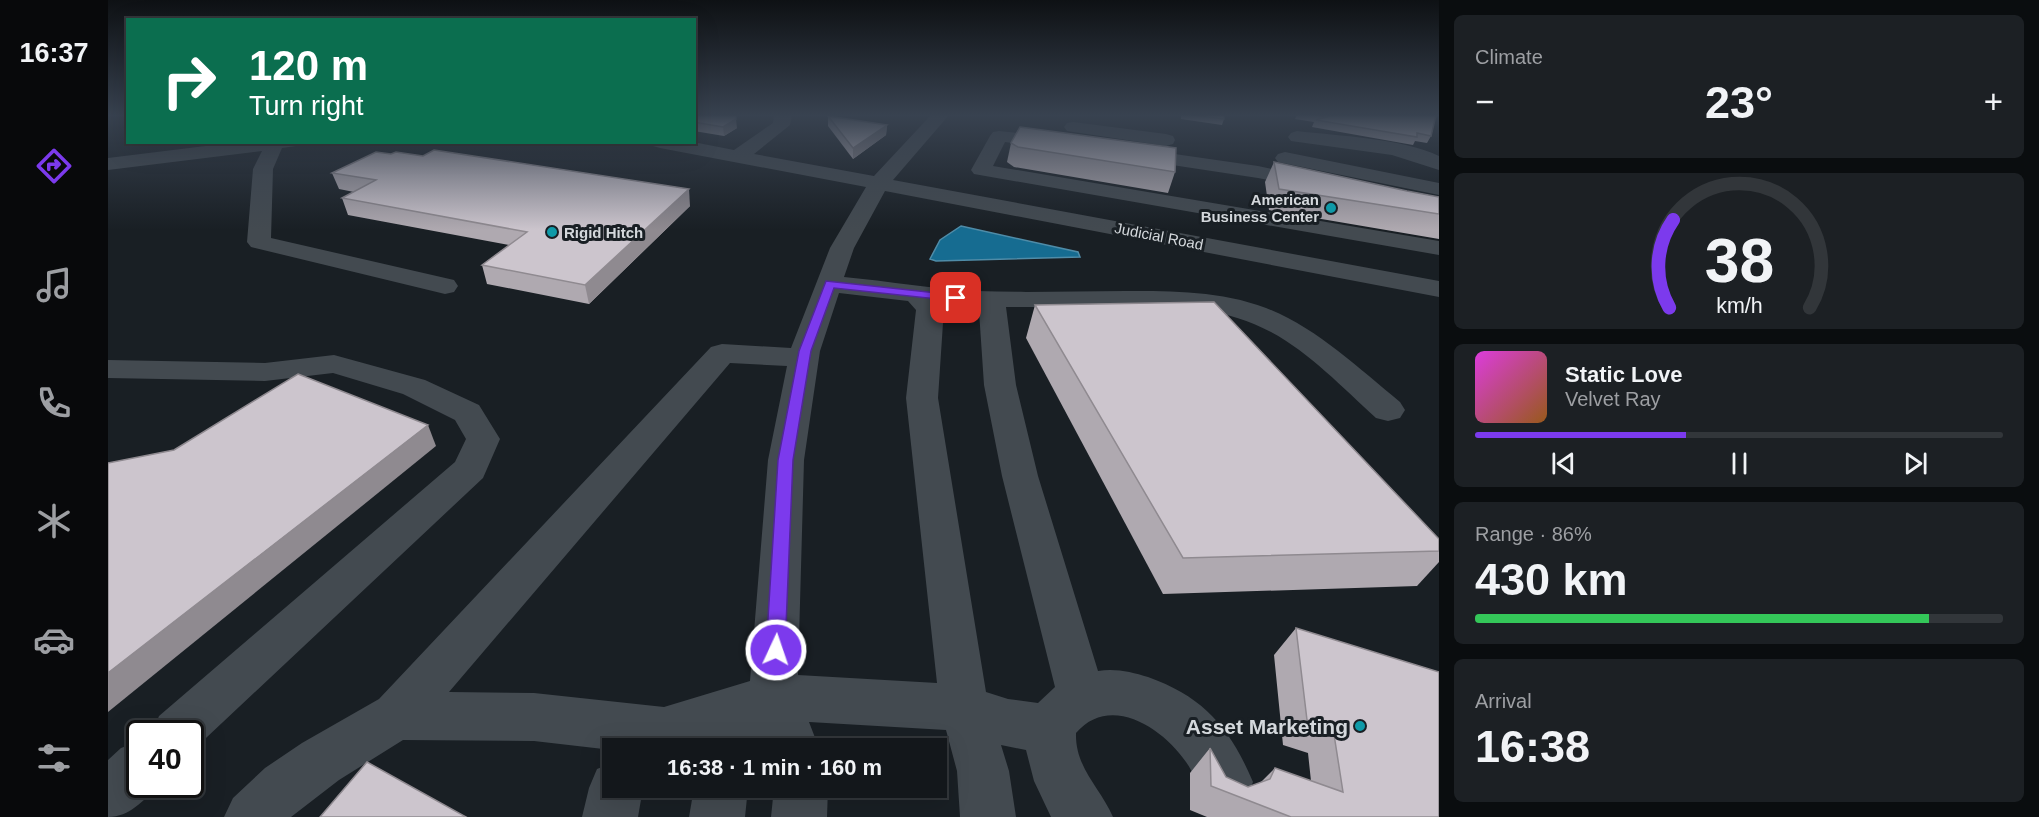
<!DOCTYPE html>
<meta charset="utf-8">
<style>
body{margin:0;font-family:Arial,sans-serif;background:#1c2024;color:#f1f3f6;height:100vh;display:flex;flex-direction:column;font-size:22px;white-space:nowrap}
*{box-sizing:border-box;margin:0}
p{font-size:20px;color:#9d9fa3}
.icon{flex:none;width:33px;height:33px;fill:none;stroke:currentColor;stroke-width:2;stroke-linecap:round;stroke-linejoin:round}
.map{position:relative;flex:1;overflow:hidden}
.panel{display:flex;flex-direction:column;gap:15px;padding:15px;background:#0a0d0f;width:600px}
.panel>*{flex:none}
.top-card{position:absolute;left:18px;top:18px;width:570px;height:126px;border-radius:0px;box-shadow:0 6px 24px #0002,0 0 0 2px #32363a;background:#0b6e4f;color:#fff;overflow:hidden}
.speed{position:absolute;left:18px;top:720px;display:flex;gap:12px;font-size:30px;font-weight:700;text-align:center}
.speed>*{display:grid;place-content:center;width:78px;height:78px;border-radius:50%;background:#13171b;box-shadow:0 6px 24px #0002,0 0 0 2px #32363a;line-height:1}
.speed .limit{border:3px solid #111;border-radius:9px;background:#fff;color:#111}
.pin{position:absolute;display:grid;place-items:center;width:51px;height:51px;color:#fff;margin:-26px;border-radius:12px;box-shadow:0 3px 9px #0006}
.me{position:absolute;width:66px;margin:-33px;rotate:3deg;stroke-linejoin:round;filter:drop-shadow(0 0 4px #0008)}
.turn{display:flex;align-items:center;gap:21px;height:126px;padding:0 24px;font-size:27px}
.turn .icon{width:78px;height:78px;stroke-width:2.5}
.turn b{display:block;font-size:42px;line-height:51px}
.big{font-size:45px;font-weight:800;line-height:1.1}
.panel .widget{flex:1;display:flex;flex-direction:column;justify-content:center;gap:9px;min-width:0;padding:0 21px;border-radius:9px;background:#1c2024}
.panel .dial{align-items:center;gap:0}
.dial svg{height:156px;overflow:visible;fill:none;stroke:#32363a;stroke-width:7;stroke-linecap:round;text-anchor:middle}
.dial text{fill:#f1f3f6;stroke:none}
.song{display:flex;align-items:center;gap:18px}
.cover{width:72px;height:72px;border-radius:9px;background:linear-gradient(135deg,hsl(300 70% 55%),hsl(30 70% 35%))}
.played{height:6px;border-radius:3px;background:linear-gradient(90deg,#7c3aed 40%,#32363a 40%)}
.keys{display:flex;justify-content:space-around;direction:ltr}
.heat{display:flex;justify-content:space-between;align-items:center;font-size:33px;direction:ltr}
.charge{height:9px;border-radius:4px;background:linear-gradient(90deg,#34c759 86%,#32363a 0)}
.trip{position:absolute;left:494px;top:738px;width:345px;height:60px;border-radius:0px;background:#13171b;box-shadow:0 6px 24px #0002,0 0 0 2px #32363a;font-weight:800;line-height:60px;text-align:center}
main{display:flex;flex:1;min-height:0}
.tab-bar{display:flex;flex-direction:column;width:108px;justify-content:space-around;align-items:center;background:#08090b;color:#9d9fa3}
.tab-bar .icon{width:42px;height:42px}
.tab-bar .current{color:#7c3aed}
.tab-bar b{font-size:27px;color:#f1f3f6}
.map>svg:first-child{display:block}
.water{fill:#166c91;stroke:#4f8ca8;stroke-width:1.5}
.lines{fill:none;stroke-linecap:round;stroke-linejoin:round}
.minor{fill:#434a50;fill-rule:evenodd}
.wall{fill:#afa9b0}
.shaded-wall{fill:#8f8a90}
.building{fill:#ccc5cd;stroke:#8f8a90;stroke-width:1.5}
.route{fill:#7c3aed;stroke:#51269a;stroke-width:1.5}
.culture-dot{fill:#0f9aa8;stroke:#191f24;stroke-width:2}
.labels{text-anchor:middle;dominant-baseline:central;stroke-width:6;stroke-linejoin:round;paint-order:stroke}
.far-poi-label{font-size:15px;font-weight:bold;fill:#d4d8dc;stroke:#191f24;text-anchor:end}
.far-street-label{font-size:15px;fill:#d4d8dc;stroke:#191f24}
.near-poi-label{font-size:21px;font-weight:bold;fill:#d4d8dc;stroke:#191f24;text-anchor:end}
</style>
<main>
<nav class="tab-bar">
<b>16:37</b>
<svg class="icon current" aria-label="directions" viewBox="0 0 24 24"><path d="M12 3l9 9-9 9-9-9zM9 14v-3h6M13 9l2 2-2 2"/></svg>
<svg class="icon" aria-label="music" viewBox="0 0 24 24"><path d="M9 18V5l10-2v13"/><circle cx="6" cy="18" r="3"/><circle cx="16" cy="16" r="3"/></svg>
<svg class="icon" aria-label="phone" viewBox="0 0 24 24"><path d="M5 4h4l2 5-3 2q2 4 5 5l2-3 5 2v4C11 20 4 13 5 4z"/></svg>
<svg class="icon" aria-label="climate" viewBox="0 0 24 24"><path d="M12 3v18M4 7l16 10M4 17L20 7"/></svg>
<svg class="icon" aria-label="car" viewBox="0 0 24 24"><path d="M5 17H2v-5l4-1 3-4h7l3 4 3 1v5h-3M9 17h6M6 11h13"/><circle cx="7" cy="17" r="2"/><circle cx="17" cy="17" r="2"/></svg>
<svg class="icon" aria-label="filters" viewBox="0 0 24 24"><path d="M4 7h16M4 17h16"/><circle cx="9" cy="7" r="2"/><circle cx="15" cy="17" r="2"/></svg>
</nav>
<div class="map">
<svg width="1331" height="817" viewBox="0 0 1331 817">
<rect width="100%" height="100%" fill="#191f24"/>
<path class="water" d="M853,226L970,252L972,257L828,261L822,259L832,240Z"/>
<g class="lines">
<g class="minor">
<path d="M666,115H684L682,125L646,154L766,176L823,115H841L785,180L1331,281V297L777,191L746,248L736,277C780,281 824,289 868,291C918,293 968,291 1018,291C1066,291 1113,291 1158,308C1209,328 1250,368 1292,402L1297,410L1292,418L1280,421L1268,418C1235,388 1202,353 1163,332C1113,305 1062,307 1007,307C971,307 935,307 898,307L908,385L930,476L990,671C1007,668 1024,672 1040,677C1096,697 1122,728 1145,782L1137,801L1118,809C1113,806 1106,805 1101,802C1094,797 1085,771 1078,762C1055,728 1002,693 968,733C967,768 992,787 1005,817H943L926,781L918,750L893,745L901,771L908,817H852L849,771L838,730L701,722L711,748H604L607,740L581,748H504V750L426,741L295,740L231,780L183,817H116L125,798L157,768L194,743L271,699L603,347L614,344L683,348L722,248L758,187L552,148L545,146L543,142H585L626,150L665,123ZM731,293L800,301L808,310L798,398L829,683L690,675L696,460L712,351ZM833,304L861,306L871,311L876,385L894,476L947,687L930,703L900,699L878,692L830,398L836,308ZM622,363L679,366L660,460L642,681L556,707L426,693L341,692Z"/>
<path d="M965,122L1058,134L1065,136L1067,140L1065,144L1058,146L959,131L956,127L959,123Z"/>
<path d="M891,131L950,137L957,139L959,143L957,147L950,149L897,142L885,166L1331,241V255L866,174L863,170L882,136L885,132Z"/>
<path d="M1189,131C1230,136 1294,138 1331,156V170L1284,155L1183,141L1180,137L1183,133Z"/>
<path d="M130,142H190L188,146L174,148L165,169L163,238L346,280L350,286L346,292L337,294L143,247L139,242L145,169L154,151L0,170V158Z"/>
<path d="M1025,148L1150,166L1212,179L1215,183L1212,187L1205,189L1150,178L1018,158L1015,154L1018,150Z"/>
<path d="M1177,152L1331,183V195L1170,162L1167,158L1170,154Z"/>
<path d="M226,355L317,380L371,405L392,439L375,478L82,753V734H44L51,716L347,462L358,439L347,420L295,394L225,373L157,381L0,378V360L157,363Z"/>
<path d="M32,741V784L51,786C35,800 22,817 0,817V760L13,748Z"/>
<path d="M504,763V788H535L530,817H474L481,788L489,769Z"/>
<path d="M586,788H640L637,817H581Z"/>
<path d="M666,788H720L719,817H663Z"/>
</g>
</g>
<g class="wall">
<path d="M586,115L629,128L616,136L586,131Z"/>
<path d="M1071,115H1116V119L1114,125L1073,119V115Z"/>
<path d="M1189,115H1328L1323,136L1319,143L1307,141L1305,145L1204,127L1206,122L1187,119Z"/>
<path d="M720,116L779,125L778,135L745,159L720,126Z"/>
<path d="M903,143L1067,172L1060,193L906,167L899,162Z"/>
<path d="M1166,162L1299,191L1331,197V239L1161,210L1157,182Z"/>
<path d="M224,173L582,206L481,304L379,284L374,265L401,245L240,215L234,198L246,192L231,189Z"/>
<path d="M927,305L1331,539V562L1309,586L1055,594L918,338Z"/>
<path d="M1188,628L1331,817H1099L1082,810V773L1102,748L1118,777L1140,787L1152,783L1167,768L1203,781L1200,753L1175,745L1166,655Z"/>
</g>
<g class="shaded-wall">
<path d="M628,119L629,128L616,136L615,127Z"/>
<path d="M779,125L778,135L745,159V148Z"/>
<path d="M581,189L582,206L481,304L477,285Z"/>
<path d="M320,425L328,446L0,712V673Z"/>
</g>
<g class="building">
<path d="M586,115H628V119L615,127L586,122Z"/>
<path d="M1083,115H1116V119Z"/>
<path d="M1208,115H1221L1219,117L1226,115H1328L1323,136L1309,133V137L1208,120L1218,117Z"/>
<path d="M720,116L779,125L745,148Z"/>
<path d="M912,127L1068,148L1067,172L910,147L903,143Z"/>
<path d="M326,150L581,189L477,285L374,265L419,232L234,198L268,180L224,173L268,152L283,154L288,152L315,156Z"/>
<path d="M1166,162L1299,191L1331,197V214L1171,189Z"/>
<path d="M1106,302L1331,539V551L1075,558L927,305Z"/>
<path d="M190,374L320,425L0,673V463L66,450Z"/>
<path d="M1188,628L1331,672V817H1183L1103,786L1102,748L1118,777L1140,787L1162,779L1167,768L1235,792L1225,728L1199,720Z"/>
<path d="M259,762L358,817H212Z"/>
</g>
<linearGradient id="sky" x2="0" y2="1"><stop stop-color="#0e1114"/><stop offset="0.5" stop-color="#384250"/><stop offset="1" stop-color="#384250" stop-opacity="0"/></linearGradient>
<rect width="1331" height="230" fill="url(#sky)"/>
<path class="route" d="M718,281L848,295L854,298L848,301L726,288L703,351L685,460L677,650L674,656L668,658L661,656L658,650L670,460L691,351Z"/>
<g class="culture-dot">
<circle cx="1223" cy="208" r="6"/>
<circle cx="444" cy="232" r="6"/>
<circle cx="1252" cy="726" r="6"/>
</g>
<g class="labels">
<g class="far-poi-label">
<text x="1211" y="199">American<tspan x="1211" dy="17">Business Center</tspan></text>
<text x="456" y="232" text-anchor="start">Rigid Hitch</text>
</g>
<g class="far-street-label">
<text transform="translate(1051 236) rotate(11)">Judicial Road</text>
</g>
<g class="near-poi-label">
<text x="1240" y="726">Asset Marketing</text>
</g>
</g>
</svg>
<div class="speed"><div class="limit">40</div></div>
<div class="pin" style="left:848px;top:298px;background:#d93025"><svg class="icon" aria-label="arrive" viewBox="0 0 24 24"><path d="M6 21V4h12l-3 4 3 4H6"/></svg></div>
<svg class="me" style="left:668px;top:650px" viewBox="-20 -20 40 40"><circle r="17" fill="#7c3aed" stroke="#fff" stroke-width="3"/><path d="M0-11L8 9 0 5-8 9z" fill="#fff"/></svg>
<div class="trip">16:38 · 1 min · 160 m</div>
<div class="top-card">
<div class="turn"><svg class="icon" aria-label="right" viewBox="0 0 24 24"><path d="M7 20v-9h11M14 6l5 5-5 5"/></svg><div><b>120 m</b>Turn right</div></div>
</div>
</div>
<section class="panel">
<div class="widget"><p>Climate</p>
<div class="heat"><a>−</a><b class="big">23°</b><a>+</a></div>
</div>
<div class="widget dial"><svg viewBox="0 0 100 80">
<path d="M14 69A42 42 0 1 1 86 69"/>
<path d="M14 69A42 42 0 0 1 16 24" stroke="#7c3aed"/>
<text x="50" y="56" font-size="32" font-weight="700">38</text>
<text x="50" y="72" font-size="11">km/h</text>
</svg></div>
<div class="widget">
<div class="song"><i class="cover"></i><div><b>Static Love</b><p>Velvet Ray</p></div></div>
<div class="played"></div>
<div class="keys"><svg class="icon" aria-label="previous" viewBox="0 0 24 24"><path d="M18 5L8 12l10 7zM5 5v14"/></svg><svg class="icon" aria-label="pause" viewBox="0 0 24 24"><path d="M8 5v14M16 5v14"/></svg><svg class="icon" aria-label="next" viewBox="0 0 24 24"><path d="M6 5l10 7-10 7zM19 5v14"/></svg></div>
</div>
<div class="widget"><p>Range · 86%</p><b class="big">430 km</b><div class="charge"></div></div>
<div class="widget"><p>Arrival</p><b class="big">16:38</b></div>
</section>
</main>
